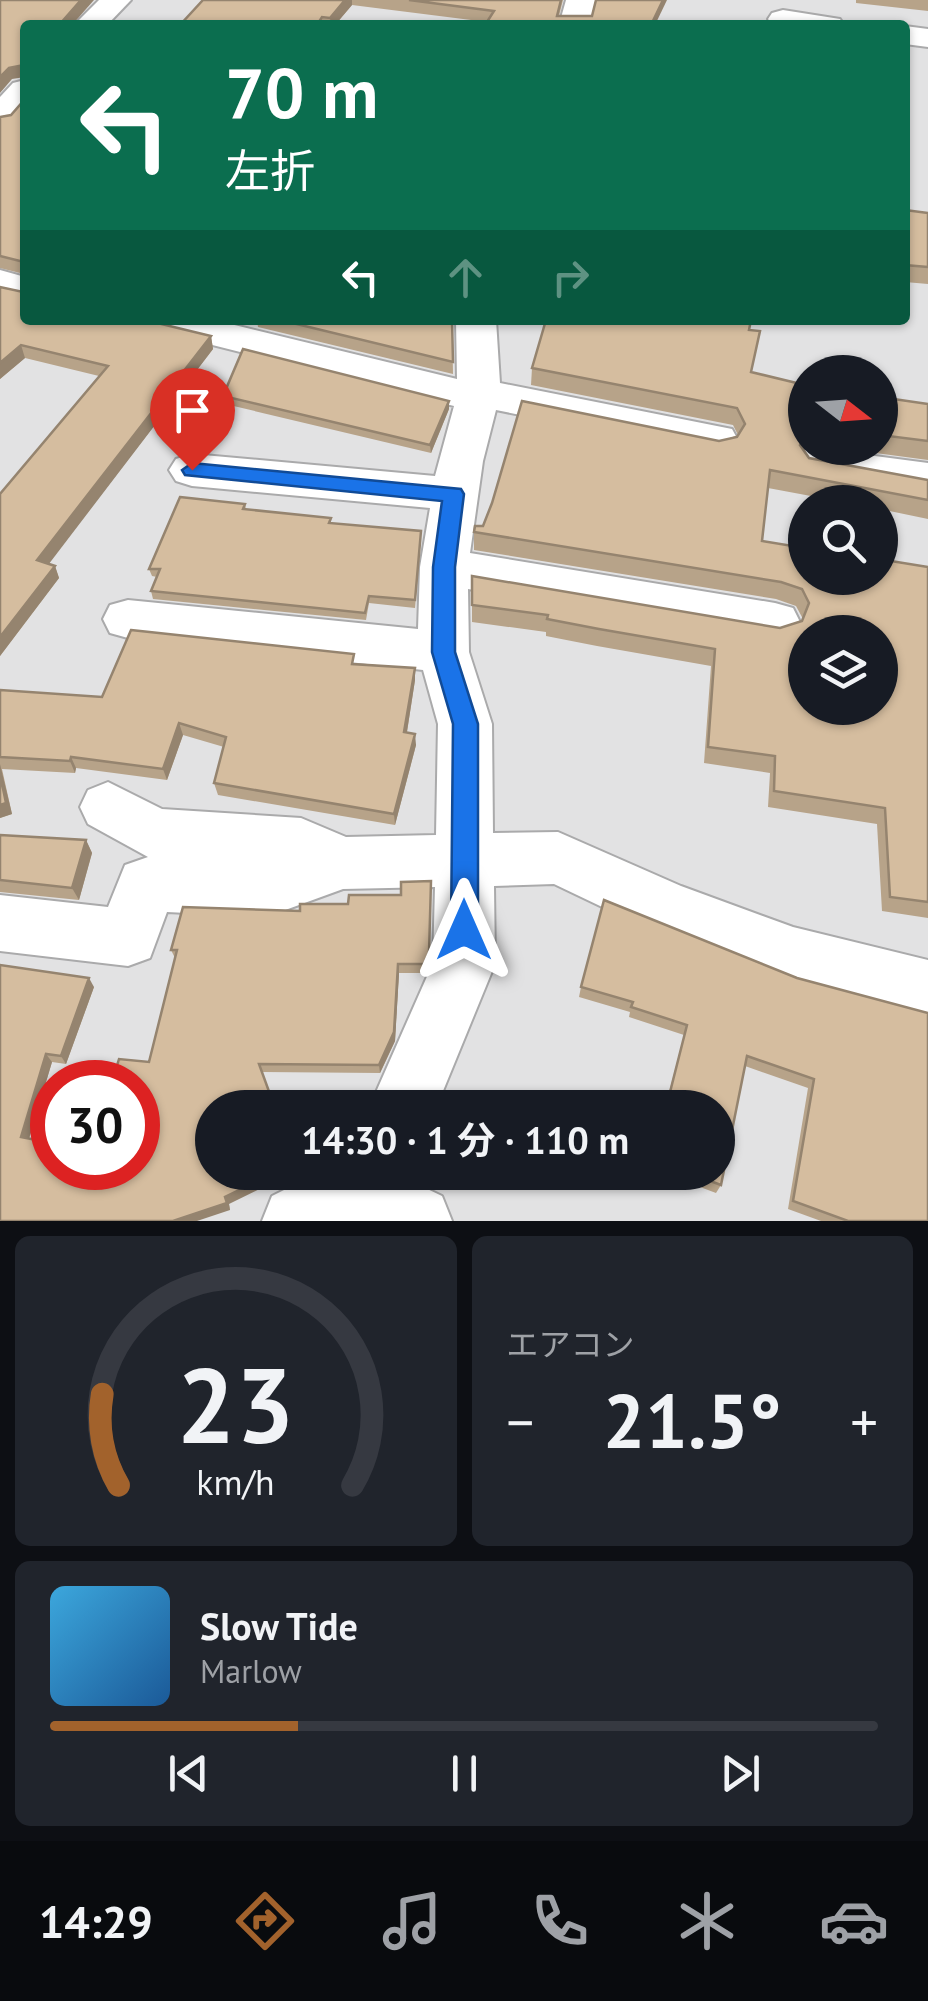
<!DOCTYPE html>
<html lang="ja">
<meta charset="utf-8">
<style>
body{margin:0;font-family:"PT Sans","Noto Sans JP",sans-serif;background:#20242c;color:#f1f3f6;height:100vh;display:flex;flex-direction:column;font-size:38px;white-space:nowrap}
*{box-sizing:border-box;margin:0}
p{font-size:32px;color:#9ea1a6}
.icon{flex:none;width:55px;height:55px;fill:none;stroke:currentColor;stroke-width:2;stroke-linecap:round;stroke-linejoin:round}
.map{position:relative;height:1221px;overflow:hidden}
.side{display:flex;flex-direction:column;gap:15px;padding:15px;background:#0d0f14;flex:1}
.side>*{flex:none}
.hud{position:absolute;left:20px;top:20px;width:890px;height:305px;border-radius:10px;box-shadow:0 2px 8px #0004;background:#0b6e4f;color:#fff;overflow:hidden}
.needle{width:65px;rotate:107deg}
.buttons{position:absolute;left:788px;top:355px;display:grid;gap:20px}
.buttons a{display:grid;place-items:center;width:110px;height:110px;border-radius:50%;background:#171b24;box-shadow:0 2px 8px #0004;font-size:50px}
.speed{position:absolute;left:30px;top:1060px;display:flex;gap:20px;font-size:50px;font-weight:700;text-align:center}
.speed>*{display:grid;place-content:center;width:130px;height:130px;border-radius:50%;background:#171b24;box-shadow:0 2px 8px #0004;line-height:1}
.speed .limit{border:15px solid #d22;background:#fff;color:#111}
.pin{position:absolute;display:grid;place-items:center;width:85px;height:85px;color:#fff;margin:-102px -42px;border-radius:50% 50% 50% 0;rotate:-45deg;box-shadow:0 0 10px #0007}
.pin .icon{rotate:45deg}
.me{position:absolute;width:110px;margin:-55px;rotate:0deg;stroke-linejoin:round;filter:drop-shadow(0 0 8px #0008)}
.turn{display:flex;align-items:center;gap:35px;height:210px;padding:0 40px;font-size:45px}
.turn .icon{width:130px;height:130px;stroke-width:2.5}
.turn b{display:block;font-size:70px;line-height:85px}
.lanes{display:flex;align-items:center;height:95px;padding:0 40px;background:#0003;justify-content:center;gap:50px;direction:ltr}
.lanes .off{opacity:.35}
.big{font-size:75px;font-weight:700;line-height:1.1}
.side .widget{flex:1;display:flex;flex-direction:column;justify-content:center;gap:15px;min-width:0;padding:0 35px;border-radius:15px;background:#20242c}
.side .dial{align-items:center;gap:0}
.dial svg{height:260px;overflow:visible;fill:none;stroke:#363941;stroke-width:7;stroke-linecap:round;text-anchor:middle}
.dial text{fill:#f1f3f6;stroke:none}
.song{display:flex;align-items:center;gap:30px}
.cover{width:120px;height:120px;border-radius:15px;background:linear-gradient(135deg,hsl(200 70% 55%),hsl(210 70% 35%))}
.played{height:10px;border-radius:5px;background:linear-gradient(90deg,#a2622c 30%,#363941 30%)}
.keys{display:flex;justify-content:space-around;direction:ltr}
.heat{display:flex;justify-content:space-between;align-items:center;font-size:55px;direction:ltr}
.side .tiles{flex:1;display:grid;gap:15px;grid-template-columns:1fr 1fr}
.widget:last-child{grid-column:span 2}
.trip{position:absolute;left:195px;top:1090px;width:540px;height:100px;border-radius:50px;background:#171b24;box-shadow:0 2px 8px #0004;font-weight:700;line-height:100px;text-align:center}
.dock{display:flex;height:160px;justify-content:space-around;align-items:center;background:#090b0e;color:#9ea1a6}
.dock .icon{width:70px;height:70px}
.dock .selected{color:#a2622c}
.dock b{font-size:45px;color:#f1f3f6}
.map>svg:first-child{display:block}
.lines{fill:none;stroke-linecap:round;stroke-linejoin:round}
.street-casing{stroke:#aaaaab;stroke-width:4}
.street{fill:#fff;fill-rule:evenodd}
.wall{fill:#b7a389}
.shaded-wall{fill:#95846f}
.building{fill:#d5bd9f;stroke:#95846f;stroke-width:2.5;fill-rule:evenodd}
.route{fill:#1a73e8;stroke:#114b97;stroke-width:2.5}
</style>
<div class="map">
<svg width="928" height="1221" viewBox="0 0 928 1221">
<rect width="100%" height="100%" fill="#e2e2e3"/>
<g class="lines">
<defs>
<g id="street">
<path d="M99,0H131L107,25H74Z"/>
<path d="M566,0H596L589,25H559Z"/>
<path d="M783,10L840,19L844,25H772L768,19L772,13Z"/>
<path d="M905,26L928,29V47L905,44Z"/>
<path d="M25,80V110L12,124L0,127V97L13,83Z"/>
<path d="M0,270L25,277V302L0,295Z"/>
<path d="M143,320H214L457,379L456,320H496L500,383L732,429L738,440L732,451L716,455L496,410L483,461L470,553L775,603L793,608L800,622L793,636L775,641L468,589L469,652L492,724L493,833L558,832L681,886L793,927L928,960V1020L793,985L642,926L554,884L494,886L495,964L436,1108H369L433,963L435,887L343,889L266,917L167,912L150,958L128,966L0,951V895L108,907L125,865L148,857L88,824L80,807L88,790L108,782L162,809L301,818L346,837L436,835L438,724L423,670L128,638L110,633L103,619L110,605L128,600L418,629L420,567L430,508L192,486L176,481L169,470L176,459L192,454L435,476L454,406L149,329Z"/>
<path d="M814,448L928,463V495L805,472L798,461L805,450Z"/>
<path d="M320,1172H401L400,1176L442,1196L452,1221H262L272,1196Z"/>
</g>
</defs>
<use href="#street" class="street-casing"/>
<use href="#street" class="street"/>
</g>
<g class="wall">
<path d="M203,0H563L559,16L655,25L487,22L352,5L335,25H180Z"/>
<path d="M856,0H928V11L856,3Z"/>
<path d="M25,99V320L211,336L213,349L48,564L55,566L59,578L0,656V494L99,376L25,358L0,379V287L23,292L24,274L0,268V117L11,115Z"/>
<path d="M905,210L928,213V284L905,282Z"/>
<path d="M257,320H452L453,374L258,327Z"/>
<path d="M749,330L751,372L805,385V447L802,448L809,458L928,480V519L880,509V502H843L768,488L762,541L805,578L928,567V918L882,911L877,824L768,807L770,773L704,763L711,666L597,646L546,636V632L472,622V576L780,628L802,621L803,619L796,606L776,599L474,550V532L483,526L738,435L733,425L531,385L532,368Z"/>
<path d="M223,396L449,409L431,453L225,404Z"/>
<path d="M880,397L928,404V460L838,448H880Z"/>
<path d="M245,504L246,510L331,518V523L421,538L415,608L369,603L366,620L153,599L151,591L157,577L152,576L149,569Z"/>
<path d="M355,664L415,680L407,732L416,745L395,825L218,795L214,783L224,747L183,735L167,780L76,768L75,773L2,769L12,814L0,818V690L102,697Z"/>
<path d="M0,835L86,840L92,853L79,900L0,892Z"/>
<path d="M431,891L429,962L425,973H399L395,1041L380,1073L262,1072L229,1204L230,1210L0,1221V965L94,987L66,1064L52,1062L29,1139L138,1168L149,1062L175,958L171,950L300,911Z"/>
<path d="M797,978L928,1221H821L788,1209L808,1088L745,1066L721,1185L716,1193L660,1172H718V1108H665L684,1035L629,1017L630,1012L579,997L581,987Z"/>
</g>
<g class="shaded-wall">
<path d="M81,0H94L72,25H59Z"/>
<path d="M345,0H352V5L335,25H331L330,18Z"/>
<path d="M663,0H667L655,25H651Z"/>
<path d="M24,65L25,77L12,79L0,93V77L9,68Z"/>
<path d="M211,336L213,349L42,573L37,560Z"/>
<path d="M21,345L25,358L0,379V363Z"/>
<path d="M449,401V409L431,453L430,445Z"/>
<path d="M55,566L59,578L0,656V637Z"/>
<path d="M415,668V680L405,744L404,732Z"/>
<path d="M179,723L183,735L167,780L163,769Z"/>
<path d="M415,734L416,745L395,825L394,814Z"/>
<path d="M71,757L76,768L75,773L70,761Z"/>
<path d="M0,764L12,814L0,818Z"/>
<path d="M86,840L92,853L79,900L72,888Z"/>
<path d="M431,891L429,962L425,973L424,964Z"/>
<path d="M398,964L399,973L395,1041L380,1073L379,1065Z"/>
<path d="M89,978L94,987L66,1064L61,1056Z"/>
<path d="M46,1054L52,1062L27,1145L21,1137Z"/>
<path d="M276,1172H294L229,1204L230,1210L197,1221H173Z"/>
</g>
<g class="building">
<path d="M0,0H81L59,25H25V88L24,65L9,68L0,77Z"/>
<path d="M203,0H345L330,18L322,17L317,25H180Z"/>
<path d="M409,0H561L557,16H592L596,0H663L651,25H485L494,11Z"/>
<path d="M25,99V320H145L211,336L37,560L55,566L0,637V494L108,366L21,345L0,363V287L23,292L24,262L0,256V117L11,115Z"/>
<path d="M905,210L928,213V267L905,265Z"/>
<path d="M280,320H452L453,362Z"/>
<path d="M546,320H751L749,330L760,331L751,372L805,385V434L800,445L809,458L928,480V500L770,470L762,541L805,548V578H880V562L891,561L928,567V902L890,897L885,808L774,791L775,756L708,747L715,649L599,629L547,619L548,615L472,605V576L780,628L802,621L809,603L802,589L781,582L474,532L475,526H483L492,503L522,401L719,441L737,437L745,424L737,408L532,368ZM805,632H880V708H805Z"/>
<path d="M243,349L449,401L430,445L223,396Z"/>
<path d="M880,397L928,404V441L880,435Z"/>
<path d="M180,497L245,504L243,509L331,518L329,523L421,531L415,600L369,596L365,613L151,591L160,569H149Z"/>
<path d="M131,630L354,654L352,664L415,668L404,732L415,734L394,814L214,783L226,737L179,723L163,769L71,757L70,761L0,757V690L102,697Z"/>
<path d="M0,774L6,803L0,805Z"/>
<path d="M0,835L86,840L72,888L0,880Z"/>
<path d="M431,881L429,953L424,964H398L394,1032L379,1065L259,1064L275,1108H212V1172H276L225,1197L227,1203L173,1221H0V965L89,978L61,1056L46,1054L21,1137L52,1143V1168H138V1082H112L119,1059L149,1062L177,950H171L183,907L300,911V904H348L349,895H401V882Z"/>
<path d="M604,900L797,978L928,1013V1221H848L793,1201L814,1079L747,1056L721,1185L686,1172H718V1108H666L687,1025L631,1007L633,1002L581,987Z"/>
</g>
<path class="route" d="M192,463L461,489L464,494L455,567V652L478,724V930L474,939L464,942L455,939L451,930L453,724L432,652L433,567L442,501L185,475L182,470Z"/>
</svg>
<div class="buttons">
<a><svg class="needle" viewBox="-14 -14 28 28"><path d="M0-13l5 13h-10z" fill="#e53935"/><path d="M0 13l5-13h-10z" fill="#9ea1a6"/></svg></a>
<a><svg class="icon" aria-label="search" viewBox="0 0 24 24"><circle cx="10" cy="10" r="6"/><path d="M15 15l6 6"/></svg></a>
<a><svg class="icon" aria-label="layers" viewBox="0 0 24 24"><path d="M12 4l9 5-9 5-9-5zM3 14l9 5 9-5"/></svg></a>
</div>
<div class="speed"><div class="limit">30</div></div>
<div class="pin" style="left:192px;top:470px;background:#d93025"><svg class="icon" aria-label="arrive" viewBox="0 0 24 24"><path d="M6 21V4h12l-3 4 3 4H6"/></svg></div>
<svg class="me" style="left:464px;top:930px" viewBox="-20 -20 40 40"><path d="M0-17L14 15 0 8-14 15z" fill="#1a73e8" stroke="#fff" stroke-width="4"/></svg>
<div class="trip">14:30 · 1 分 · 110 m</div>
<div class="hud">
<div class="turn"><svg class="icon" aria-label="left" viewBox="0 0 24 24"><path d="M17 20v-9H6M10 6l-5 5 5 5"/></svg><div><b>70 m</b>左折</div></div>
<div class="lanes"><svg class="icon" aria-label="left" viewBox="0 0 24 24"><path d="M17 20v-9H6M10 6l-5 5 5 5"/></svg><svg class="icon off" aria-label="ahead" viewBox="0 0 24 24"><path d="M12 20V5M6 11l6-6 6 6"/></svg><svg class="icon off" aria-label="right" viewBox="0 0 24 24"><path d="M7 20v-9h11M14 6l5 5-5 5"/></svg></div>
</div>
</div>
<section class="side">
<div class="tiles">
<div class="widget dial"><svg viewBox="0 0 100 80">
<path d="M14 69A42 42 0 1 1 86 69"/>
<path d="M14 69A42 42 0 0 1 9 41" stroke="#a2622c"/>
<text x="50" y="56" font-size="32" font-weight="700">23</text>
<text x="50" y="72" font-size="11">km/h</text>
</svg></div>
<div class="widget"><p>エアコン</p>
<div class="heat"><a>−</a><b class="big">21.5°</b><a>+</a></div>
</div>
<div class="widget">
<div class="song"><i class="cover"></i><div><b>Slow Tide</b><p>Marlow</p></div></div>
<div class="played"></div>
<div class="keys"><svg class="icon" aria-label="previous" viewBox="0 0 24 24"><path d="M18 5L8 12l10 7zM5 5v14"/></svg><svg class="icon" aria-label="pause" viewBox="0 0 24 24"><path d="M8 5v14M16 5v14"/></svg><svg class="icon" aria-label="next" viewBox="0 0 24 24"><path d="M6 5l10 7-10 7zM19 5v14"/></svg></div>
</div>
</div>
</section>
<nav class="dock">
<b>14:29</b>
<svg class="icon selected" aria-label="directions" viewBox="0 0 24 24"><path d="M12 3l9 9-9 9-9-9zM9 14v-3h6M13 9l2 2-2 2"/></svg>
<svg class="icon" aria-label="music" viewBox="0 0 24 24"><path d="M9 18V5l10-2v13"/><circle cx="6" cy="18" r="3"/><circle cx="16" cy="16" r="3"/></svg>
<svg class="icon" aria-label="phone" viewBox="0 0 24 24"><path d="M5 4h4l2 5-3 2q2 4 5 5l2-3 5 2v4C11 20 4 13 5 4z"/></svg>
<svg class="icon" aria-label="climate" viewBox="0 0 24 24"><path d="M12 3v18M4 7l16 10M4 17L20 7"/></svg>
<svg class="icon" aria-label="car" viewBox="0 0 24 24"><path d="M5 17H2v-5l4-1 3-4h7l3 4 3 1v5h-3M9 17h6M6 11h13"/><circle cx="7" cy="17" r="2"/><circle cx="17" cy="17" r="2"/></svg>
</nav>
